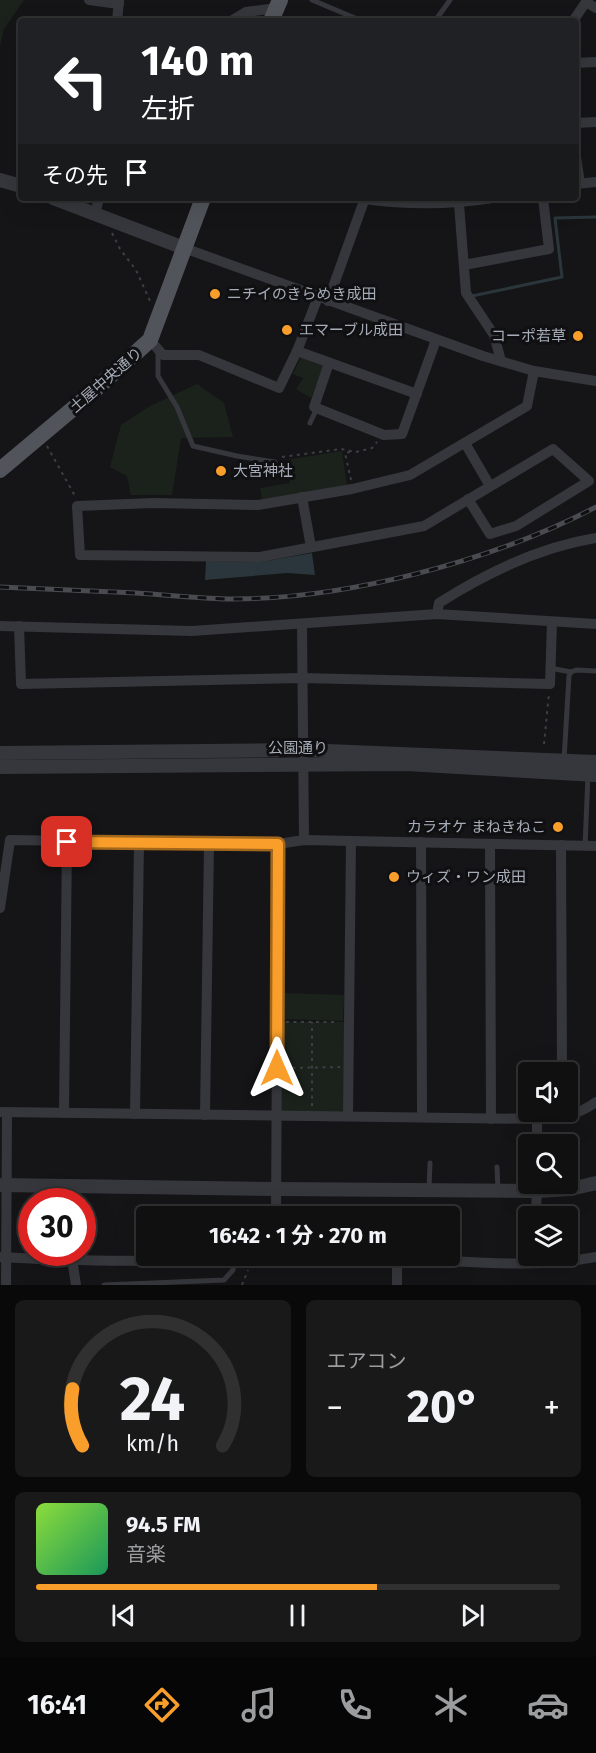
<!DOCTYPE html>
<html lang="ja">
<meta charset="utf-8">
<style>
body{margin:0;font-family:"Fira Sans","Noto Sans JP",sans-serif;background:#19191a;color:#f1f3f6;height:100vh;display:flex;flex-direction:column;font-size:22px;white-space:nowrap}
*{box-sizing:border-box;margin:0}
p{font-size:20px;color:#9c9d9f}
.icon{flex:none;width:33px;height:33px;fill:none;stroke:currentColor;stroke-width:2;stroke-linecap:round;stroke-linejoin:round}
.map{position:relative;height:1285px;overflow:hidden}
.details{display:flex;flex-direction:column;gap:15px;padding:15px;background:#090909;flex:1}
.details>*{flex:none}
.banner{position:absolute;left:18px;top:18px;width:561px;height:183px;border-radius:6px;box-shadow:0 6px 24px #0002,0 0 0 2px #303031;background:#202124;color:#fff;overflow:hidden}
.buttons{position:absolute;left:518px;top:1062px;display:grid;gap:12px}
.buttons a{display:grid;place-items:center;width:60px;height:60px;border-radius:6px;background:#101011;box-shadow:0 6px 24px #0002,0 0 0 2px #303031;font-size:30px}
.speed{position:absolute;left:18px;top:1188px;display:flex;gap:12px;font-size:30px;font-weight:700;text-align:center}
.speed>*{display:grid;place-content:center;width:78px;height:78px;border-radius:50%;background:#101011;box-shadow:0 6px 24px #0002,0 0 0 2px #303031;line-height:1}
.speed .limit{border:9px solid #d22;background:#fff;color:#111}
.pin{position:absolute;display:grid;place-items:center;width:51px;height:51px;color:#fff;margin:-26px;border-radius:12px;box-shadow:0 3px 9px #0006}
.me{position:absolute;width:66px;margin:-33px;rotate:0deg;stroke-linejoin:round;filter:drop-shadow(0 0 4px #0008)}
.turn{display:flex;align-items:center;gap:21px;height:126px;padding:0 24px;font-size:27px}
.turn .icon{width:78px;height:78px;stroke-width:2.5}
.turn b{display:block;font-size:42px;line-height:51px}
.then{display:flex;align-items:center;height:57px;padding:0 24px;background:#0003;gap:12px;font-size:22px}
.big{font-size:45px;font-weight:700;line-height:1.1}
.details .card{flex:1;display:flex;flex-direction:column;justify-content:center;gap:9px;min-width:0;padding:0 21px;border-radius:9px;background:#19191a}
.details .dial{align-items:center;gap:0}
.dial svg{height:156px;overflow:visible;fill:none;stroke:#303031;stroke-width:7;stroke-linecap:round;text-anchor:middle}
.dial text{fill:#f1f3f6;stroke:none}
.song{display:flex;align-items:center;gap:18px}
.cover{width:72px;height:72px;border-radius:9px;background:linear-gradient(135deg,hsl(90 70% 55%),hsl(150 70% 35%))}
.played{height:6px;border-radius:3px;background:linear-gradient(90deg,#f99e2a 65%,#303031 65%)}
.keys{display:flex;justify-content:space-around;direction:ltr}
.heat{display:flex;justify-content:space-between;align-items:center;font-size:33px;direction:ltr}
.details .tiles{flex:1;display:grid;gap:15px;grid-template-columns:1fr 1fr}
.card:last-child{grid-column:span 2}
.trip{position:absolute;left:136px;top:1206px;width:324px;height:60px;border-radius:6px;background:#101011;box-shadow:0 6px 24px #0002,0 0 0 2px #303031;font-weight:700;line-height:60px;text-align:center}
.menu{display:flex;height:96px;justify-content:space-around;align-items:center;background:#060607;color:#9c9d9f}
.menu .icon{width:42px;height:42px}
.menu .current{color:#f99e2a}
.menu b{font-size:27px;color:#f1f3f6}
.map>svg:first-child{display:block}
.green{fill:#1b221b}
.water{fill:#2a363b}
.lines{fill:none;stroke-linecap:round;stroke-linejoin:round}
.stream{stroke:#2a363b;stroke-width:3}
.path{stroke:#3c3e43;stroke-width:2;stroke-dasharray:3 4.5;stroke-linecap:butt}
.service{stroke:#36373c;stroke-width:5}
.minor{stroke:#36373c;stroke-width:10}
.tertiary{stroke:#36373c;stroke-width:14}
.primary{stroke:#51555b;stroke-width:16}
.rail-casing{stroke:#494b51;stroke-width:5}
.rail{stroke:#101012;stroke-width:3;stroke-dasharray:9;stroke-linecap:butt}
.route-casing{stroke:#a2671b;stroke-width:15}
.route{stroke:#f99e2a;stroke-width:10}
.poi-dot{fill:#f99e2a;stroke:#101012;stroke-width:2}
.labels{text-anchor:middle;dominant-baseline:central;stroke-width:6;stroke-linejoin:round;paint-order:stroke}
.poi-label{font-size:15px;fill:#a6adb8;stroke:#101012;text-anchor:start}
.street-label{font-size:15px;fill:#a6adb8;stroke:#101012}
</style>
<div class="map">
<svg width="596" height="1285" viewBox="0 0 596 1285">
<rect width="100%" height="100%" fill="#151517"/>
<g class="green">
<path d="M0,0H24L4,29L0,46Z"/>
<path d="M301,357L324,366L311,398L296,389L303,378L293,374Z"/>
<path d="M197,384L224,403L233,437L181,438L172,495H131L127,476L110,467L121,425L150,406Z"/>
<path d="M342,451L347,486L262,499L260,488L290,483L286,460Z"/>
<path d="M284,993L344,995L343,1021L284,1019Z"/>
<path d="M277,1022H350L349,1115L277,1117Z"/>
</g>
<path class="water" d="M312,553L315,575L287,573L205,580L206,561L260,562Z"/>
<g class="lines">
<path class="stream" d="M472,296L562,277L555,218L596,217"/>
<g class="path">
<path d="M112,233L120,249L136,270L150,301"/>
<path d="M47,446L75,496"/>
<path d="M350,452L345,453L351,480"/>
<path d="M356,452L372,448L377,442"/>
<path d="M282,457L341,449L356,452"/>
<path d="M544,744L549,693"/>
<path d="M286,1022H338"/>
<path d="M285,1068L340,1067"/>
<path d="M312,1106V1022"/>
<path d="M242,1285L248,1270"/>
</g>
<g class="service">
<path d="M312,0L362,21"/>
<path d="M435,21L450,0"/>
<path d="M158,350V376L177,407L193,446L237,456L275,462"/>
<path d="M310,423L317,408"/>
<path d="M550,668L571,672"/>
<path d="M564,760L569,676L571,672L576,670L596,671"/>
<path d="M585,846L588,775"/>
<path d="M497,1167L498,1190"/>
<path d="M429,1189L430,1163"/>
<path d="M104,1285L224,1280L233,1270L234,1262"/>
</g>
<g class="minor">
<path d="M89,0L119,4"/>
<path d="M117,21L119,0"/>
<path d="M231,21L246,12L276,8"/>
<path d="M573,21L586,2L596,8"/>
<path d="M576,63L596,62"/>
<path d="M576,123L596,122"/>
<path d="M576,157L580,183"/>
<path d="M576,184L596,182"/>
<path d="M365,199C408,205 449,205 492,198"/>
<path d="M459,204L466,293L494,335L501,361"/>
<path d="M95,214L99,198"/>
<path d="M184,248L483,356L534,371L596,381"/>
<path d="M464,265L549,249L543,198"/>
<path d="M328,301L365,198"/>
<path d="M150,340L163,355H199L279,388L297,351L318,297"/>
<path d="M297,351L417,394"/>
<path d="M329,363L314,407L384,435L402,434L436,340"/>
<path d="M465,443L490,486"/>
<path d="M302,497L311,547"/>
<path d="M468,499L490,534L516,526L589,481L553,449L424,526L260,557L80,555L77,506L153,503L258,505L352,489L410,475L527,406L534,371"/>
<path d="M437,614L439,603C486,573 540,547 596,538"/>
<path d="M302,624L304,840"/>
<path d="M0,626L192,631L437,614L596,624"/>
<path d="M19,626L21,684L303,678L550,684L552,622"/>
<path d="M421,842L422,1117"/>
<path d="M490,844L491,1119"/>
<path d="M561,845L562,1072"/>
<path d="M0,908L10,840L278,844L304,840L596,846"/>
<path d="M0,1112L537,1119C560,1118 577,1116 596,1102"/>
<path d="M64,1113L67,841"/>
<path d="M135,1114L139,842"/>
<path d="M205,1115L209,843"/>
<path d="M348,1116L351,841"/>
<path d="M537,1119V1144"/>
<path d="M276,1216L278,844"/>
<path d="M536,1216L537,1184"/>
<path d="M0,1257C132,1265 264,1258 396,1259C463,1260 530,1270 596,1257"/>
<path d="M72,1259L76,1285"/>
<path d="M6,1285L7,1113"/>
<path d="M397,1285V1259"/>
</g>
<g class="tertiary">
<path d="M0,180L21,186"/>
<path d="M53,198L184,248"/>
<path d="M0,753L303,750L596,762"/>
<path d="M0,767L406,764L596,775"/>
<path d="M0,1185L276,1189L537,1191L570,1189L596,1183"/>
</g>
<g class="primary">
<path d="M271,21L280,0"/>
<path d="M0,470L88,396L150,340L203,198"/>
</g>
<defs>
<path id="rail" d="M0,587C46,589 91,591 137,593C167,595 197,598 228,599C344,600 493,561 596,507"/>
</defs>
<use href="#rail" class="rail-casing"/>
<use href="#rail" class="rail"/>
</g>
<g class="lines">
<defs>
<path id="route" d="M67,842L278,844L277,1068"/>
</defs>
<use href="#route" class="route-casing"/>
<use href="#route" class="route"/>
</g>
<g class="poi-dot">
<circle cx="215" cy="294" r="6"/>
<circle cx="287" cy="330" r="6"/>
<circle cx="578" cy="336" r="6"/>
<circle cx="221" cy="471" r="6"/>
<circle cx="558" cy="827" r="6"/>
<circle cx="394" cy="877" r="6"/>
</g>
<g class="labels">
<g class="poi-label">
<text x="227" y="294">ニチイのきらめき成田</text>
<text x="299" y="330">エマーブル成田</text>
<text x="566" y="336" text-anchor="end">コーポ若草</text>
<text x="233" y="471">大宮神社</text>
<text x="546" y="827" text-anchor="end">カラオケ まねきねこ</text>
<text x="406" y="877">ウィズ・ワン成田</text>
</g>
<g class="street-label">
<text transform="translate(106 380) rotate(-41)">土屋中央通り</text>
<text x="298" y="748">公園通り</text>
</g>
</g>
</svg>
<div class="buttons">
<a><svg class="icon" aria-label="sound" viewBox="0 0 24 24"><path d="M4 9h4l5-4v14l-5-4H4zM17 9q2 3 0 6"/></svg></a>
<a><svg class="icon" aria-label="search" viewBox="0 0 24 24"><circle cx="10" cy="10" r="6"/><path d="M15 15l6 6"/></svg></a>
<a><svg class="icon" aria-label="layers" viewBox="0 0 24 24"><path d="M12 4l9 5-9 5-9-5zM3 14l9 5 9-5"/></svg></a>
</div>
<div class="speed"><div class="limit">30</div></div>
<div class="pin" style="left:67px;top:842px;background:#d93025"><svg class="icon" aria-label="arrive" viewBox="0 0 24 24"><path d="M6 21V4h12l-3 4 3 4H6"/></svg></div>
<svg class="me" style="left:277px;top:1068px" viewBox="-20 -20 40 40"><path d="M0-17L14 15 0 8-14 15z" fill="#f99e2a" stroke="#fff" stroke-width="4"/></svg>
<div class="trip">16:42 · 1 分 · 270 m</div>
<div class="banner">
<div class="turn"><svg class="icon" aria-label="left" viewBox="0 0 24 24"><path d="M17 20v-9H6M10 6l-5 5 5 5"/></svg><div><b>140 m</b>左折</div></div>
<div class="then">その先<svg class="icon" aria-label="arrive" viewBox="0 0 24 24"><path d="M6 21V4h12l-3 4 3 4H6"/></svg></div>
</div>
</div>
<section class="details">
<div class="tiles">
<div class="card dial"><svg viewBox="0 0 100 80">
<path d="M14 69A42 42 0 1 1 86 69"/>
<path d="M14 69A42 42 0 0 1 9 40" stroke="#f99e2a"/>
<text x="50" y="56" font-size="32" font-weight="700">24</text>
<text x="50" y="72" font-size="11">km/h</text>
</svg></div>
<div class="card"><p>エアコン</p>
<div class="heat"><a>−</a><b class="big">20°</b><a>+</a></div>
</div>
<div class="card">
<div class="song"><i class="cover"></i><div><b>94.5 FM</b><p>音楽</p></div></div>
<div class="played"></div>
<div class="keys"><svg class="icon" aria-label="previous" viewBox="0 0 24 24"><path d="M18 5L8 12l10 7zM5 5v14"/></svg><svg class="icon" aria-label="pause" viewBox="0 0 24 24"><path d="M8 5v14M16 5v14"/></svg><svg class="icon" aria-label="next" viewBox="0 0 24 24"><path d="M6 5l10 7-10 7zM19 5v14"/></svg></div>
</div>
</div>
</section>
<nav class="menu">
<b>16:41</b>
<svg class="icon current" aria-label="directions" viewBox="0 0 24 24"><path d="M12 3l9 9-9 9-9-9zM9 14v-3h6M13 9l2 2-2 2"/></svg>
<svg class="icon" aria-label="music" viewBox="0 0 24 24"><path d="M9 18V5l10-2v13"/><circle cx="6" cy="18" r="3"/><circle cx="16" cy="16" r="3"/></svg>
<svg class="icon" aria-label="phone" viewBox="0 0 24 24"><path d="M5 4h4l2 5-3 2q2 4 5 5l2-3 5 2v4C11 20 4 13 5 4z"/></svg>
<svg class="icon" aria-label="climate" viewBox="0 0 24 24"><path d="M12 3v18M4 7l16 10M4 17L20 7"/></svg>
<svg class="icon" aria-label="car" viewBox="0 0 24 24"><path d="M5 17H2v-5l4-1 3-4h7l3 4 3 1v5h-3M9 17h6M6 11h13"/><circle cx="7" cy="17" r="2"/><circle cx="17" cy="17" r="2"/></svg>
</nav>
